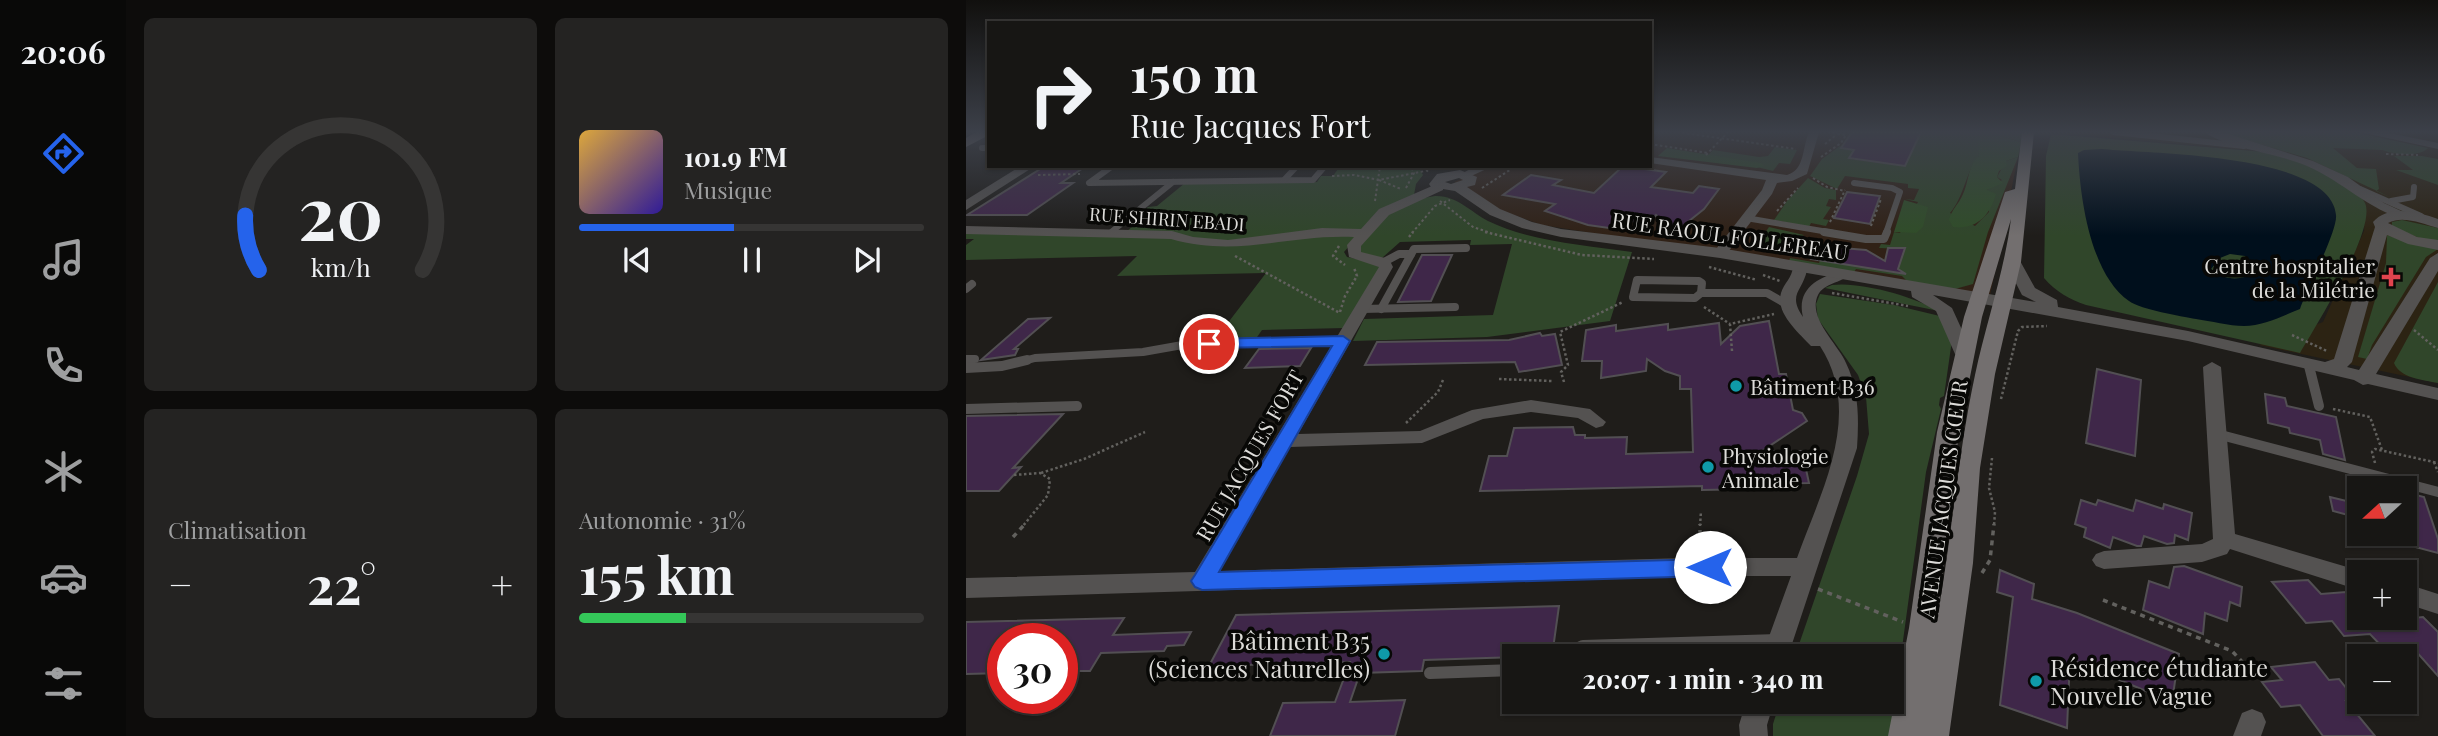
<!DOCTYPE html>
<html lang="fr">
<meta charset="utf-8">
<style>
body{margin:0;font-family:"Playfair Display",serif;background:#242322;color:#f1f3f6;height:100vh;display:flex;flex-direction:column;font-size:26px;white-space:nowrap}
*{box-sizing:border-box;margin:0}
p{font-size:23px;color:#9e9fa0}
.icon{flex:none;width:38px;height:38px;fill:none;stroke:currentColor;stroke-width:2;stroke-linecap:round;stroke-linejoin:round}
.map{position:relative;flex:1;overflow:hidden}
.sheet{display:flex;flex-direction:column;gap:18px;padding:18px;background:#0d0c0b;width:840px}
.sheet>*{flex:none}
.banner{position:absolute;left:21px;top:21px;width:665px;height:147px;border-radius:0px;box-shadow:0 2px 5px #0004,0 0 0 2px #363534;background:#171614;color:#f1f3f6;overflow:hidden}
.needle{width:46px;rotate:249deg}
.tools{position:absolute;left:1381px;top:476px;display:grid;gap:14px}
.tools a{display:grid;place-items:center;width:70px;height:70px;border-radius:0px;background:#171614;box-shadow:0 2px 5px #0004,0 0 0 2px #363534;font-size:35px}
.speed{position:absolute;left:21px;top:623px;display:flex;gap:14px;font-size:35px;font-weight:700;text-align:center}
.speed>*{display:grid;place-content:center;width:91px;height:91px;border-radius:50%;background:#171614;box-shadow:0 2px 5px #0004,0 0 0 2px #363534;line-height:1}
.speed .limit{border:10px solid #d22;background:#fff;color:#111}
.pin{position:absolute;display:grid;place-items:center;width:60px;height:60px;color:#fff;margin:-30px;border:4px solid #fff;border-radius:50%;box-shadow:0 2px 7px #0007}
.me{position:absolute;width:77px;margin:-38px;rotate:270deg;stroke-linejoin:round;filter:drop-shadow(0 0 5px #0008)}
.turn{display:flex;align-items:center;gap:24px;height:147px;padding:0 28px;font-size:32px}
.turn .icon{width:91px;height:91px;stroke-width:2.5}
.turn b{display:block;font-size:49px;line-height:60px}
.big{font-size:52px;font-weight:700;line-height:1.1}
.sheet .tile{flex:1;display:flex;flex-direction:column;justify-content:center;gap:10px;min-width:0;padding:0 24px;border-radius:10px;background:#242322}
.sheet .dial{align-items:center;gap:0}
.dial svg{height:182px;overflow:visible;fill:none;stroke:#363534;stroke-width:7;stroke-linecap:round;text-anchor:middle}
.dial text{fill:#f1f3f6;stroke:none}
.song{display:flex;align-items:center;gap:21px}
.cover{width:84px;height:84px;border-radius:10px;background:linear-gradient(135deg,hsl(40 70% 55%),hsl(250 70% 35%))}
.played{height:7px;border-radius:4px;background:linear-gradient(90deg,#2563eb 45%,#363534 45%)}
.keys{display:flex;justify-content:space-around;direction:ltr}
.heat{display:flex;justify-content:space-between;align-items:center;font-size:38px;direction:ltr}
.charge{height:10px;border-radius:5px;background:linear-gradient(90deg,#34c759 31%,#363534 0)}
.sheet .tiles{flex:1;display:grid;gap:18px;grid-template-columns:repeat(2,1fr)}
.trip{position:absolute;left:536px;top:644px;width:402px;height:70px;border-radius:0px;background:#171614;box-shadow:0 2px 5px #0004,0 0 0 2px #363534;font-weight:700;line-height:70px;text-align:center}
main{display:flex;flex:1;min-height:0}
.tabs{display:flex;flex-direction:column;width:126px;justify-content:space-around;align-items:center;background:#090908;color:#9e9fa0}
.tabs .icon{width:49px;height:49px}
.tabs .on{color:#2563eb}
.tabs b{font-size:32px;color:#f1f3f6}
.map>svg:first-child{display:block}
.education{fill:#302116}
.medical{fill:#2c2313}
.green{fill:#30462a}
.forest{fill:#304d29}
.water{fill:#000f1c;fill-rule:evenodd}
.building{fill:#3f2749;stroke:#524f53;stroke-width:2}
.lines{fill:none;stroke-linecap:round;stroke-linejoin:round}
.path-far2{stroke:#62615e;stroke-width:2;stroke-dasharray:2.5 2.5;stroke-linecap:butt}
.path-far1{stroke:#62615e;stroke-width:2.5;stroke-dasharray:2.5 2.5;stroke-linecap:butt}
.path{stroke:#62615e;stroke-width:3.5;stroke-dasharray:5 5;stroke-linecap:butt}
.service-far3{stroke:#545251;stroke-width:6}
.service-far2{stroke:#545251;stroke-width:8}
.service-far1{stroke:#545251;stroke-width:10}
.service{stroke:#545251;stroke-width:12}
.minor{fill:#545251;fill-rule:evenodd}
.tertiary{fill:#545251;fill-rule:evenodd}
.secondary{fill:#736f6f;fill-rule:evenodd}
.route{fill:#2563eb;stroke:#184099;stroke-width:2}
.health-dot{fill:#e0444e;stroke:#080806;stroke-width:2.5}
.culture-dot{fill:#0f9aa8;stroke:#080806;stroke-width:2.5}
.labels{text-anchor:middle;dominant-baseline:central;stroke-width:7;stroke-linejoin:round;paint-order:stroke}
.far-street-label{font-size:18px;fill:#dddcd9;stroke:#080806}
.street-label{font-size:21px;fill:#dddcd9;stroke:#080806}
.poi-label{font-size:21px;fill:#dddcd9;stroke:#080806;text-anchor:start}
.near-poi-label{font-size:24px;fill:#dddcd9;stroke:#080806;text-anchor:end}
</style>
<main>
<nav class="tabs">
<b>20:06</b>
<svg class="icon on" aria-label="directions" viewBox="0 0 24 24"><path d="M12 3l9 9-9 9-9-9zM9 14v-3h6M13 9l2 2-2 2"/></svg>
<svg class="icon" aria-label="music" viewBox="0 0 24 24"><path d="M9 18V5l10-2v13"/><circle cx="6" cy="18" r="3"/><circle cx="16" cy="16" r="3"/></svg>
<svg class="icon" aria-label="phone" viewBox="0 0 24 24"><path d="M5 4h4l2 5-3 2q2 4 5 5l2-3 5 2v4C11 20 4 13 5 4z"/></svg>
<svg class="icon" aria-label="climate" viewBox="0 0 24 24"><path d="M12 3v18M4 7l16 10M4 17L20 7"/></svg>
<svg class="icon" aria-label="car" viewBox="0 0 24 24"><path d="M5 17H2v-5l4-1 3-4h7l3 4 3 1v5h-3M9 17h6M6 11h13"/><circle cx="7" cy="17" r="2"/><circle cx="17" cy="17" r="2"/></svg>
<svg class="icon" aria-label="filters" viewBox="0 0 24 24"><path d="M4 7h16M4 17h16"/><circle cx="9" cy="7" r="2"/><circle cx="15" cy="17" r="2"/></svg>
</nav>
<section class="sheet">
<div class="tiles">
<div class="tile dial"><svg viewBox="0 0 100 80">
<path d="M14 69A42 42 0 1 1 86 69"/>
<path d="M14 69A42 42 0 0 1 8 45" stroke="#2563eb"/>
<text x="50" y="56" font-size="32" font-weight="700">20</text>
<text x="50" y="72" font-size="11">km/h</text>
</svg></div>
<div class="tile">
<div class="song"><i class="cover"></i><div><b>101.9 FM</b><p>Musique</p></div></div>
<div class="played"></div>
<div class="keys"><svg class="icon" aria-label="previous" viewBox="0 0 24 24"><path d="M18 5L8 12l10 7zM5 5v14"/></svg><svg class="icon" aria-label="pause" viewBox="0 0 24 24"><path d="M8 5v14M16 5v14"/></svg><svg class="icon" aria-label="next" viewBox="0 0 24 24"><path d="M6 5l10 7-10 7zM19 5v14"/></svg></div>
</div>
<div class="tile"><p>Climatisation</p>
<div class="heat"><a>−</a><b class="big">22°</b><a>+</a></div>
</div>
<div class="tile"><p>Autonomie · 31%</p><b class="big">155 km</b><div class="charge"></div></div>
</div>
</section>
<div class="map">
<svg width="1472" height="736" viewBox="0 0 1472 736">
<rect width="100%" height="100%" fill="#1f1d1a"/>
<path class="education" d="M684,132H1057L1024,296L576,225L528,208L488,182L527,166H684Z"/>
<path class="medical" d="M1085,132H1472V383L1293,345L1357,322L1398,231L1399,203L1311,153Z"/>
<g class="green">
<path d="M955,132H1056L1055,142L1034,136L1013,137V156C1002,165 998,198 984,213L1009,226L1023,212L1021,190L1036,180L1031,177L1040,161L1052,157L1022,232L1007,284L989,289L941,281L936,276L890,269L888,272L823,261L824,258L853,263L854,260L931,273L938,249L913,248L915,244L924,245L928,232L934,233L952,202L939,199L948,200L953,189L942,188V184L879,176L871,189L844,176L856,159L874,146L889,150L884,159L939,166Z"/>
<path d="M1253,132H1387L1462,148C1454,157 1428,155 1417,150L1367,148L1391,168L1410,169L1413,189L1410,191L1426,198L1341,158Z"/>
<path d="M1085,134L1311,153C1329,159 1392,186 1399,203C1411,229 1349,327 1334,353L1120,305C1103,299 1090,292 1078,278L1080,156Z"/>
<path d="M809,147L831,150L824,164L813,163L807,171L742,155L747,150L793,157L802,156Z"/>
<path d="M1428,156H1456L1472,159V185L1430,170H1447Z"/>
<path d="M374,166H452L457,175L450,184L448,195L414,211L378,252L381,257L410,263L415,267L379,328L296,330L289,340L248,341L300,273L151,276L171,256L0,260V245L8,239H0V232L156,235L182,214L174,213L182,207L191,206L219,183L351,182L355,176H367Z"/>
<path d="M842,178L859,188L870,190V200L863,199L860,206L865,207L857,219L863,220L860,226L845,223L843,227L808,220L821,201Z"/>
<path d="M469,196C490,195 505,212 522,221C565,242 619,245 666,252L644,321L521,337L387,341L398,319L527,315L546,244L504,245L505,240L434,242L416,258L395,253L393,247C417,217 429,202 469,196Z"/>
<path d="M1436,220L1472,228V241L1456,239L1426,227V222Z"/>
<path d="M803,227L838,235L827,241L819,251L790,246Z"/>
<path d="M1421,235L1446,244L1472,249L1460,257L1406,345L1401,359L1392,357L1420,263Z"/>
<path d="M1472,282V383C1457,380 1434,378 1428,363Z"/>
<path d="M866,285C894,281 949,297 973,311L859,288Z"/>
<path d="M854,294L928,305L978,317L986,340L978,396L974,398L973,405L975,409L960,472L924,736H807V724L814,702H926V656H829L891,476L903,434L900,397L892,375L852,319L850,304Z"/>
</g>
<g class="forest">
<path d="M1017,135L1034,136L1055,142L1052,157L1040,161L1041,166L1033,171L1031,177L1037,183L1021,190L1030,194C1024,216 1010,230 987,227L983,220C985,210 993,204 997,194C1003,182 1002,164 1013,156L1012,137Z"/>
<path d="M701,148L795,163L798,166L791,168L692,156Z"/>
<path d="M938,200L962,207L957,227L950,233L928,232Z"/>
</g>
<path class="water" d="M1136,149C1184,154 1365,153 1370,215C1372,230 1341,289 1334,309C1316,316 1297,326 1278,326C1263,326 1245,321 1230,319C1214,316 1176,310 1163,301C1124,274 1114,197 1112,153L1118,150ZM1264,254L1279,256L1291,267L1290,272C1275,281 1259,281 1245,269L1254,258Z"/>
<g class="building">
<path d="M886,132H955L939,166L883,158L888,150L875,148Z"/>
<path d="M79,166H120L95,183H107L61,215H1Z"/>
<path d="M657,166L700,172L685,187L727,193L733,186L753,189L738,209L713,229L702,227L690,215L682,224L652,219L643,228L622,225L579,211L589,204L537,195L565,175L595,180L587,185L628,193Z"/>
<path d="M881,192L914,196L904,224L868,218Z"/>
<path d="M851,246L900,250L919,261L922,248H939L932,269L940,274L845,259Z"/>
<path d="M456,255H486L465,301L432,302Z"/>
<path d="M84,318L48,349H52L49,355L15,360L62,319Z"/>
<path d="M803,321L813,374H820L827,410L836,413L841,421L796,451H836L843,483L784,484V489L736,490V486L514,491L523,456H541L548,428L607,427L609,435H619V438L661,437L660,454L727,452L725,389H714V376L699,371L681,359L680,371L635,378L636,361H616L620,330L650,325V331L702,324V330L753,323L755,344L774,326Z"/>
<path d="M574,333L576,336L589,334L596,365L553,372L549,362L399,365L411,342L543,340Z"/>
<path d="M345,348L334,366L279,368L293,349Z"/>
<path d="M1131,369L1175,380L1169,456L1120,443Z"/>
<path d="M1299,394L1319,398L1321,406L1370,417L1379,460L1357,454L1354,440L1324,433L1323,428L1302,423Z"/>
<path d="M97,414L47,468L55,467L33,491H0V416Z"/>
<path d="M1438,492L1458,497L1472,539V553L1438,544Z"/>
<path d="M1364,497L1393,504V518L1367,511Z"/>
<path d="M1115,500L1130,505L1132,500L1167,511L1170,500L1197,509L1198,504L1226,513L1222,540L1209,535L1208,543L1201,544L1178,536L1175,546H1171L1147,537L1144,548L1118,537L1120,528L1109,524Z"/>
<path d="M1218,566L1276,587L1274,606L1264,602L1261,621L1239,613L1237,634L1177,610L1183,581L1203,588L1208,567Z"/>
<path d="M1034,570L1068,584L1066,599L1111,613L1213,654L1206,702L1104,659L1101,728L1034,705L1047,597L1031,592Z"/>
<path d="M1342,580L1355,594L1380,592L1393,608V618L1427,620L1457,617L1472,632V676L1448,649L1420,651L1404,634L1378,636L1366,621L1340,623L1306,582Z"/>
<path d="M593,606L586,656L458,660L456,671L394,673L384,702L439,700L429,736H304L317,703L369,702L384,662L243,666L270,615Z"/>
<path d="M158,618L147,635L225,632L218,645L201,646L198,651L135,653L124,671H96V639H37V673L0,674V622Z"/>
<path d="M1349,662L1363,680L1373,679L1381,689L1390,699L1380,701L1409,736H1357L1334,705L1315,707L1296,682L1316,680L1305,667Z"/>
</g>
<g class="lines">
<g class="path-far2">
<path d="M711,132L830,149"/>
<path d="M684,144L742,153"/>
<path d="M859,144L870,135"/>
<path d="M1420,154L1452,155"/>
<path d="M740,155L762,132"/>
<path d="M855,157L875,143L880,135L861,132"/>
<path d="M457,166L463,173"/>
<path d="M72,175L114,174"/>
<path d="M366,176L388,175L413,180L459,171"/>
<path d="M847,178L861,187L879,191"/>
<path d="M413,180L435,189"/>
<path d="M440,188L448,173L445,166"/>
<path d="M516,188L550,166"/>
<path d="M409,201L414,166"/>
<path d="M474,201L507,227L525,233"/>
<path d="M811,211L832,188"/>
<path d="M189,213L205,221"/>
<path d="M864,222L879,190"/>
<path d="M905,226L915,199"/>
<path d="M446,233L469,206L484,200"/>
<path d="M795,233L797,231"/>
</g>
<g class="path-far1">
<path d="M519,232L616,255L688,259"/>
<path d="M443,237L447,232"/>
<path d="M787,245L797,232"/>
<path d="M373,246L367,256L379,265"/>
<path d="M825,252L835,245L858,246"/>
<path d="M269,256L374,313"/>
<path d="M743,267L791,280"/>
<path d="M797,275L814,281"/>
<path d="M866,293L942,306"/>
<path d="M738,307L764,324"/>
<path d="M374,312L379,296L391,276L388,268"/>
<path d="M1448,330L1472,350"/>
<path d="M1326,335L1361,351"/>
<path d="M766,351L764,324L808,314"/>
<path d="M533,379L586,381"/>
<path d="M598,382L595,372L602,365L594,332L657,302"/>
<path d="M1035,399L1052,331L1056,327L1081,326"/>
<path d="M1367,409L1404,417L1416,450"/>
<path d="M440,423L472,392L477,380"/>
<path d="M1026,458L1023,488L1029,512L1028,526"/>
<path d="M1468,462L1472,472"/>
<path d="M1409,463L1406,452L1409,449L1472,463"/>
<path d="M75,473L118,459L179,432"/>
<path d="M48,475L74,473L84,479L82,495L57,526"/>
<path d="M734,526L735,511"/>
</g>
<g class="path">
<path d="M47,537L59,524"/>
<path d="M721,550L734,536V524"/>
<path d="M1016,573L1024,560L1028,524"/>
<path d="M852,589L937,622"/>
<path d="M1137,600L1266,651L1282,668"/>
</g>
<g class="service-far3">
<path d="M1148,132L1278,146"/>
<path d="M16,148H23"/>
<path d="M145,167L123,183L347,180L359,166"/>
<path d="M318,180L331,166"/>
<path d="M888,183L926,188L934,192L920,233"/>
<path d="M1394,189L1455,216"/>
<path d="M1425,201L1447,197L1448,187"/>
<path d="M780,218L868,233"/>
<path d="M144,233L207,182"/>
</g>
<g class="service-far2">
<path d="M858,232L900,239H918L921,232"/>
<path d="M418,262L433,254H445"/>
<path d="M671,280L733,281L736,283L735,293L729,298L667,297Z"/>
<path d="M0,289L6,284"/>
<path d="M735,293H801L822,305"/>
<path d="M396,309L489,307"/>
<path d="M415,309L448,249L500,248"/>
<path d="M0,359H9"/>
<path d="M54,362L69,358L177,352L222,344L377,341"/>
</g>
<g class="service-far1">
<path d="M1343,366L1353,406"/>
<path d="M0,368L36,366L61,360"/>
<path d="M0,409L111,406"/>
<path d="M1251,434L1472,492"/>
</g>
<g class="service">
<path d="M596,656L617,646L812,640"/>
<path d="M464,673L548,670"/>
</g>
<g class="minor">
<path d="M843,132H853L841,174L826,181L811,183L806,194L759,256L754,257L747,253L796,190L800,180L684,163V157L821,175C839,170 836,148 843,132Z"/>
<path d="M1238,132H1256L1347,161L1382,177L1418,203L1446,216L1440,220C1403,210 1376,181 1341,166C1311,153 1264,149 1238,132Z"/>
<path d="M1394,132H1418L1472,143V149Z"/>
<path d="M55,166H69L0,210V200Z"/>
<path d="M510,166H527L503,177L493,175Z"/>
<path d="M473,183L477,184V190L423,215L395,246V252L423,259L427,267L332,434L454,431L506,410L565,400L624,409L640,422L637,426L630,428L612,418L565,412L517,419L456,443L324,447L254,571L720,558H831C855,491 898,414 854,346H845C833,333 809,313 815,293C818,283 826,278 827,267L834,263L839,264L841,270C837,291 821,294 837,317C830,289 852,277 876,271L883,275C875,283 858,283 852,295C841,318 872,344 880,363C893,390 893,419 891,448L822,656H796L825,576H720L0,598V578L229,572L413,267L383,257L381,245L388,237C322,234 272,258 205,239L0,234V226L206,231L227,237L262,240L356,228L395,229L413,209Z"/>
<path d="M1246,362L1255,367L1269,534L1398,572H1393V590L1264,549L1261,554L1236,562L1138,569L1130,566L1126,560L1130,554L1138,551L1236,544L1247,539L1237,367Z"/>
<path d="M1438,583L1472,594V614L1438,603Z"/>
<path d="M780,702H808L801,725L802,736H774L773,725Z"/>
<path d="M1286,709L1296,713L1300,722L1295,736H1267L1276,713Z"/>
</g>
<path class="tertiary" d="M494,170L511,177L509,185L501,187L534,209L566,222L595,229L754,248L1070,302L1056,295L1039,262L1047,257L1053,259L1069,288L1091,300L1092,307L1222,331L1359,362L1368,359L1409,227L1407,222C1423,204 1452,212 1472,219V228C1456,224 1438,215 1422,223L1451,237L1472,240V250L1442,244L1421,235L1386,362L1381,367L1393,370L1464,258L1472,253V271L1410,374L1472,388V400L1402,384L1397,385L1388,380L1222,341L967,295L986,308L1007,354L998,360L989,354L970,311L946,297L945,291L754,258L595,237L556,228L524,215L489,191L465,187L463,184L471,174ZM493,178L497,180L485,184L479,182Z"/>
<g class="secondary">
<path d="M10,132H23V135L0,147V138Z"/>
<path d="M1056,132H1068L1055,262L1029,374L1014,468L1007,563L983,736H922L943,628L971,432L998,317L1039,192L1049,189ZM1045,219C1038,273 1020,323 1009,375C992,454 986,534 972,614L993,432L1016,317Z"/>
</g>
</g>
<linearGradient id="sky" x2="0" y2="1"><stop stop-color="#11100e"/><stop offset="0.56" stop-color="#3c4049"/><stop offset="1" stop-color="#3c4049" stop-opacity="0"/></linearGradient>
<rect width="1472" height="236" fill="url(#sky)"/>
<path class="route" d="M377,336L384,341L253,572L744,559L752,561L755,567L752,573L744,576L236,590L229,587L225,581L229,575L366,346L243,348L235,344L243,339Z"/>
<path class="health-dot" d="M1421.5 266.5h7v7h7v7h-7v7h-7v-7h-7v-7h7z"/>
<g class="culture-dot">
<circle cx="770" cy="386" r="7"/>
<circle cx="742" cy="467" r="7"/>
<circle cx="418" cy="654" r="7"/>
<circle cx="1070" cy="681" r="7"/>
</g>
<g class="labels">
<g class="far-street-label">
<text transform="translate(201 219) rotate(4)">RUE SHIRIN EBADI</text>
</g>
<g class="street-label">
<text transform="translate(764 235) rotate(8)">RUE RAOUL FOLLEREAU</text>
<text transform="translate(283 455) rotate(-60)">RUE JACQUES FORT</text>
<text transform="translate(976 499) rotate(-82)">AVENUE JACQUES CŒUR</text>
</g>
<g class="poi-label">
<text x="1409" y="265" text-anchor="end">Centre hospitalier<tspan x="1409" dy="24">de la Milétrie</tspan></text>
<text x="784" y="386">Bâtiment B36</text>
<text x="756" y="455">Physiologie<tspan x="756" dy="24">Animale</tspan></text>
</g>
<g class="near-poi-label">
<text x="404" y="640">Bâtiment B35<tspan x="404" dy="28">(Sciences Naturelles)</tspan></text>
<text x="1084" y="667" text-anchor="start">Résidence étudiante<tspan x="1084" dy="28">Nouvelle Vague</tspan></text>
</g>
</g>
</svg>
<div class="tools">
<a><svg class="needle" viewBox="-14 -14 28 28"><path d="M0-13l5 13h-10z" fill="#e53935"/><path d="M0 13l5-13h-10z" fill="#9e9fa0"/></svg></a>
<a>+</a>
<a>−</a>
</div>
<div class="speed"><div class="limit">30</div></div>
<div class="pin" style="left:243px;top:344px;background:#d93025"><svg class="icon" aria-label="arrive" viewBox="0 0 24 24"><path d="M6 21V4h12l-3 4 3 4H6"/></svg></div>
<svg class="me" style="left:744px;top:567px" viewBox="-20 -20 40 40"><circle r="19" fill="#fff"/><path d="M0-13L10 11 0 6-10 11z" fill="#2563eb"/></svg>
<div class="trip">20:07 · 1 min · 340 m</div>
<div class="banner">
<div class="turn"><svg class="icon" aria-label="right" viewBox="0 0 24 24"><path d="M7 20v-9h11M14 6l5 5-5 5"/></svg><div><b>150 m</b>Rue Jacques Fort</div></div>
</div>
</div>
</main>
